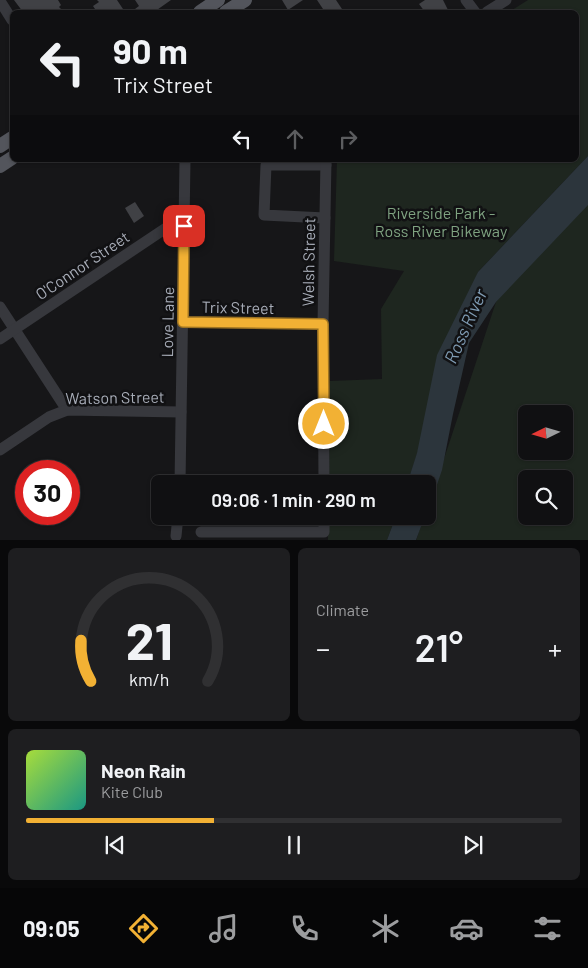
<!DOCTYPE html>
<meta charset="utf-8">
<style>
body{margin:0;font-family:Barlow,sans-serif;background:#1e1e20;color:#f1f3f6;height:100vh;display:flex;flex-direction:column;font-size:19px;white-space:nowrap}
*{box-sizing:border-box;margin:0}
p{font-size:16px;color:#9c9d9f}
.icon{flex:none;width:28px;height:28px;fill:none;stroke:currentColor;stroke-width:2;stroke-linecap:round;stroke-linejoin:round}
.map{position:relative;height:540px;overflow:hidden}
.sheet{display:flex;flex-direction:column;gap:8px;padding:8px;background:#09090a;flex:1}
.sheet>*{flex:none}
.guide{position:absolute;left:10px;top:10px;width:569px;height:152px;border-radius:8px;box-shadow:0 1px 4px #0004,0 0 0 1px #303032;background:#101012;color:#f1f3f6;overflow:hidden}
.needle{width:32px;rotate:265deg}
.controls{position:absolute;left:518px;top:405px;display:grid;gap:10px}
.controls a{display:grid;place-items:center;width:55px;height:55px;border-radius:8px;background:#101012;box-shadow:0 1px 4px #0004,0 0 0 1px #303032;font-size:25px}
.speed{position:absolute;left:15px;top:460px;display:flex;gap:10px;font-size:25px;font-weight:700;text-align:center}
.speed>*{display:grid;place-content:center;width:65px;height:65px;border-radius:50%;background:#101012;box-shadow:0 1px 4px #0004,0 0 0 1px #303032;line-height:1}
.speed .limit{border:8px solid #d22;background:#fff;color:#111}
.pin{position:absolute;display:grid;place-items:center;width:42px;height:42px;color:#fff;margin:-21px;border-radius:10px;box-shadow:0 2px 8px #0006}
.me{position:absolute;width:55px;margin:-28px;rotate:0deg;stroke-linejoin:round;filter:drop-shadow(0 0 4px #0008)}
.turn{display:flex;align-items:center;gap:18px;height:105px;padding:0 20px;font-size:22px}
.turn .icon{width:65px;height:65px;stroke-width:2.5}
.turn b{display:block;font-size:35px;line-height:42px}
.lanes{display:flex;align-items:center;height:48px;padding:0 20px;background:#0003;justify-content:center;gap:25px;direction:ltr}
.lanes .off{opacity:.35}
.big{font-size:38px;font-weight:600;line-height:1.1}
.sheet .tile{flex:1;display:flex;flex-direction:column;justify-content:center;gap:8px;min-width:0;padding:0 18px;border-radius:8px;background:#1e1e20}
.sheet .dial{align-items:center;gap:0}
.dial svg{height:130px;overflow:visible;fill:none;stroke:#303032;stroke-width:7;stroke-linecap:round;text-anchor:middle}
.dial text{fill:#f1f3f6;stroke:none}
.song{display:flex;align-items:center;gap:15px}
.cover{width:60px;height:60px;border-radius:8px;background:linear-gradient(135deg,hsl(80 70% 55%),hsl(170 70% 35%))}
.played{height:5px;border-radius:2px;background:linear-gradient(90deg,#f2b134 35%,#303032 35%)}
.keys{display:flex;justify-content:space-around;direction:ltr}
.heat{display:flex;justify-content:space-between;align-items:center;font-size:28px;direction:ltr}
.sheet .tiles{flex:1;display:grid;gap:8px;grid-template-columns:1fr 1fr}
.tile:last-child{grid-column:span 2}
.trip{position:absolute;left:151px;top:475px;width:285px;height:50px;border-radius:8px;background:#101012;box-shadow:0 1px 4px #0004,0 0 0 1px #303032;font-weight:600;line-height:50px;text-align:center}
.tab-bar{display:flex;height:80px;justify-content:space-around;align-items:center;background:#060607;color:#9c9d9f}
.tab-bar .icon{width:35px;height:35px}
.tab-bar .selected{color:#f2b134}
.tab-bar b{font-size:22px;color:#f1f3f6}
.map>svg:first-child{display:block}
.green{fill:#1e261f;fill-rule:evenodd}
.water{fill:#2c353c}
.building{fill:#404145}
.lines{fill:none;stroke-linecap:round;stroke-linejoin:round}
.minor{stroke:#37383d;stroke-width:11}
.major{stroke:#53555c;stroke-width:14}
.route-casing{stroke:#9d7322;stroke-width:12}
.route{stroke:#f2b134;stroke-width:9}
.labels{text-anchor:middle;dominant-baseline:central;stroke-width:5;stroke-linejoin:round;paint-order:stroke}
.park-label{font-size:16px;fill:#7fa381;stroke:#111113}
.street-label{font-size:16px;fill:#a8adb8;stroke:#111113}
.water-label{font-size:18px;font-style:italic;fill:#7f9bb3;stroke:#111113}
</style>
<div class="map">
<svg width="588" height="541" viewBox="0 0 588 541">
<rect width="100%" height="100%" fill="#161618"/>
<g class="green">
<path d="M528,0H588V156L478,272L407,484H329L330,381L382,379L381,309L404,271L334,261L337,160H576V12H509Z"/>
<path d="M588,184V540L416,541L424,516H428V507L496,302ZM526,414H564V451H526ZM526,479H564V516H526Z"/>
<path d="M328,516H396L387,540L328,541Z"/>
</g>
<g class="water">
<path d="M588,156V205L496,302L469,343L453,414L442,470L428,511V484H407L417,453L437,355L478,272Z"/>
<path d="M396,516H425L416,540H387Z"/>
</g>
<g class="building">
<path d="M14,0H58L61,5L59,7L61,9L57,12H23Z"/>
<path d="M97,0H117L125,12H97L93,6L99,2Z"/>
<path d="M135,0H171L154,12H131L139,6Z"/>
<path d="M282,0H303L288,10Z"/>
<path d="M317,0H336L344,12H325Z"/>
<path d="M425,0H443L449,12H425L419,4Z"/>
<path d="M135,202L144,216L134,223L125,208Z"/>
</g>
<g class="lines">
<g class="minor">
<path d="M466,0L475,12"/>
<path d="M0,1L12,20"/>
<path d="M487,12L506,0"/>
<path d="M325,218L264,215L266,165H326"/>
<path d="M0,307L67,410"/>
<path d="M183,322L323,324"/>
<path d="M0,339L169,226H184"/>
<path d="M0,450L49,417L67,410L181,412"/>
<path d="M180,484L185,160"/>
<path d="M324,484L323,324L326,160"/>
<path d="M201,532H324V516"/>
<path d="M176,536L178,516"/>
</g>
<g class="major">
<path d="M200,12L218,0"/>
<path d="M226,12L245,0"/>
<path d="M0,146L12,138"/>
<path d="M0,166L12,158"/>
</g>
</g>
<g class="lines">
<defs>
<path id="route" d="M184,226L183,322L323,324L324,424"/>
</defs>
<use href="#route" class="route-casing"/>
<use href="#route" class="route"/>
</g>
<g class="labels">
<g class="park-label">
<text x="441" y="212">Riverside Park -<tspan x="441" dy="18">Ross River Bikeway</tspan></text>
</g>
<g class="street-label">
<text transform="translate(308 262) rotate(-89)">Welsh Street</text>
<text transform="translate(82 265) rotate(-34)">O'Connor Street</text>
<text transform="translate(238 307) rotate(1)">Trix Street</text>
<text transform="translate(167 322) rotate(-89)">Love Lane</text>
<text transform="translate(115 397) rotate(-1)">Watson Street</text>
</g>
<g class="water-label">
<text transform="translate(465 326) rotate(-66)">Ross River</text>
</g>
</g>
</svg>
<div class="controls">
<a><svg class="needle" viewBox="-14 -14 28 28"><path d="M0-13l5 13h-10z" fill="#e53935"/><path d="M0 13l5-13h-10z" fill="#9c9d9f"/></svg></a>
<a><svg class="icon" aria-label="search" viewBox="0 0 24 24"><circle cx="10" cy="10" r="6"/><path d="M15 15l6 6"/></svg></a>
</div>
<div class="speed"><div class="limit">30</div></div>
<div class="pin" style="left:184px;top:226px;background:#d93025"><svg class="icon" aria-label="arrive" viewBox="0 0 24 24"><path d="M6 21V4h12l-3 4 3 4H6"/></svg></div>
<svg class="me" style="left:324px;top:424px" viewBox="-20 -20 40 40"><circle r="17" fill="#f2b134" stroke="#fff" stroke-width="3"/><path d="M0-11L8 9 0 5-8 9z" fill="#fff"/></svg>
<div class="trip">09:06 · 1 min · 290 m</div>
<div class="guide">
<div class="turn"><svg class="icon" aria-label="left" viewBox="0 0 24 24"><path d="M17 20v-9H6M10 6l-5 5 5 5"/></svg><div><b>90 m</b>Trix Street</div></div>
<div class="lanes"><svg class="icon" aria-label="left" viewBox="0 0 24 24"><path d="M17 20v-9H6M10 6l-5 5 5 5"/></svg><svg class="icon off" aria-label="ahead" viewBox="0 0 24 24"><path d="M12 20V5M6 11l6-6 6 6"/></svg><svg class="icon off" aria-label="right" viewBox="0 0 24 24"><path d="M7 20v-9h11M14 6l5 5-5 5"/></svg></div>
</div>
</div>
<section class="sheet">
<div class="tiles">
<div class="tile dial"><svg viewBox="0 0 100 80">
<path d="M14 69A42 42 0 1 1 86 69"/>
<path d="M14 69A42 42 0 0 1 8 44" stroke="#f2b134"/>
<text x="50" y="56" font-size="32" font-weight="700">21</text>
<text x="50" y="72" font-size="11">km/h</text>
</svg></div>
<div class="tile"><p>Climate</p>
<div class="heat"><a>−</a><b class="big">21°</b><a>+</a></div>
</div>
<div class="tile">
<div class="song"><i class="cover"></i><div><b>Neon Rain</b><p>Kite Club</p></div></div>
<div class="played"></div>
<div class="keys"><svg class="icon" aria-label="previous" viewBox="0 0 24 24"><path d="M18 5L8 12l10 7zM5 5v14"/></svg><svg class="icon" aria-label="pause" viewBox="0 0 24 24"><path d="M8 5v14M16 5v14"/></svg><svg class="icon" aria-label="next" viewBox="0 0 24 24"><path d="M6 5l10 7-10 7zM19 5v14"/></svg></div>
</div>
</div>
</section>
<nav class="tab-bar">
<b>09:05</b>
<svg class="icon selected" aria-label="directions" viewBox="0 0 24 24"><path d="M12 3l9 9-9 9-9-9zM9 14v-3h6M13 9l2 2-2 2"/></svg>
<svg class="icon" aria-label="music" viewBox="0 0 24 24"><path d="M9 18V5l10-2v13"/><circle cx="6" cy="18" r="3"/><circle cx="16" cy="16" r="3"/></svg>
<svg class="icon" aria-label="phone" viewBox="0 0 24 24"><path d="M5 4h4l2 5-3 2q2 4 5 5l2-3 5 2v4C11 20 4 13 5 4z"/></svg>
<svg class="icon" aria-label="climate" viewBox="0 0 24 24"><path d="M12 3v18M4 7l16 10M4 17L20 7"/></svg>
<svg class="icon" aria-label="car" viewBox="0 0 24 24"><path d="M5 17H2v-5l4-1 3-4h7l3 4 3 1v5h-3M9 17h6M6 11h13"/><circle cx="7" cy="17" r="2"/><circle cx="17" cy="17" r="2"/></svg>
<svg class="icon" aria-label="filters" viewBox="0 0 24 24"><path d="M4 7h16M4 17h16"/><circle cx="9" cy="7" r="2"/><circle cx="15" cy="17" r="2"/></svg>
</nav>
